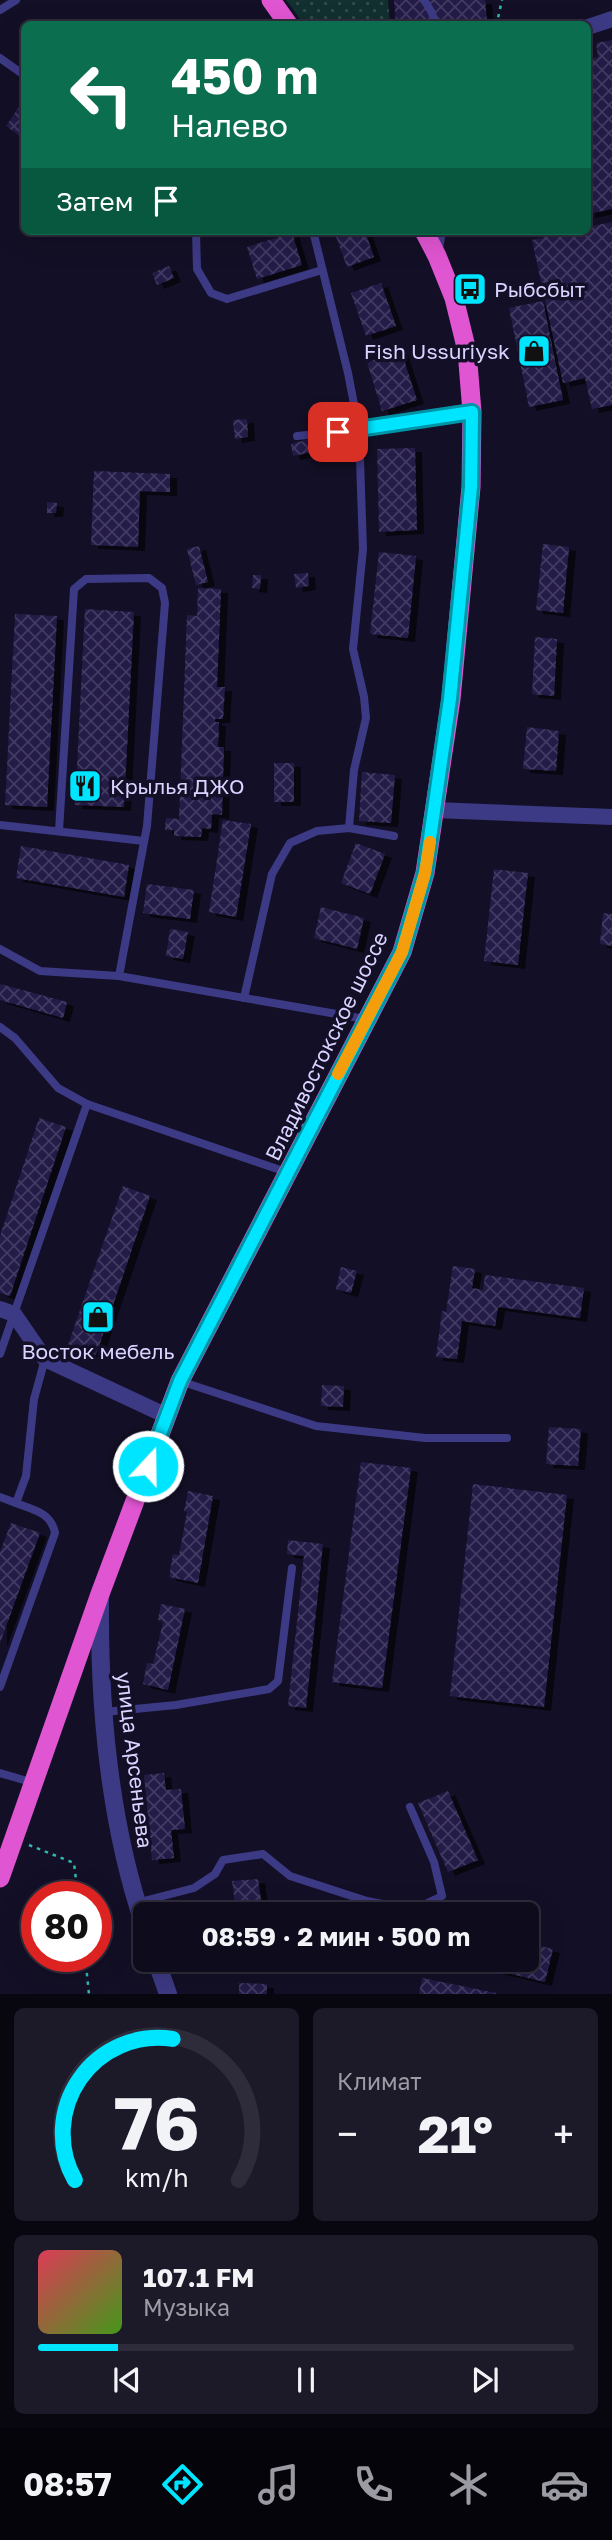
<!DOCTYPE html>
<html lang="ru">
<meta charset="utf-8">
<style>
body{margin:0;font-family:"Golos Text",sans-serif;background:#1c1929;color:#f1f3f6;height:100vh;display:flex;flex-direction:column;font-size:26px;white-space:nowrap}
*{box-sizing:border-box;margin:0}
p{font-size:23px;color:#9b9ba3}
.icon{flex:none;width:38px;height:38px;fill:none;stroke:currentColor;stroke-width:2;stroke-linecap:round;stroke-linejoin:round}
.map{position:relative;height:1994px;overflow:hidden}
.panel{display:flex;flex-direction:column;gap:14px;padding:14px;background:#08060f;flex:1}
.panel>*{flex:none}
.hud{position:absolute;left:21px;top:21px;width:570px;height:214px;border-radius:10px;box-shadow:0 7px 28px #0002,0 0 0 2px #2e2b3b;background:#0b6e4f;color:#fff;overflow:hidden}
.speed{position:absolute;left:21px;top:1881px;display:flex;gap:14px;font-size:35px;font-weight:700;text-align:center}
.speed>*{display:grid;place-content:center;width:91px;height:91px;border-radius:50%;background:#0e0b1c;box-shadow:0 7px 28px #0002,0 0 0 2px #2e2b3b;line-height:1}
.speed .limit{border:10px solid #d22;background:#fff;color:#111}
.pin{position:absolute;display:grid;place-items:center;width:60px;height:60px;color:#fff;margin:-30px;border-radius:14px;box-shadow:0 4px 10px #0006}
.me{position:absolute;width:77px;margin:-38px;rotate:21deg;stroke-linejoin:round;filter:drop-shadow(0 0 5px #0008)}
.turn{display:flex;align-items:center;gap:24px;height:147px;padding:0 35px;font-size:32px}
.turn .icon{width:91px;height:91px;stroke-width:2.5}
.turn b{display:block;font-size:49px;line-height:60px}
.then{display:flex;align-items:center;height:66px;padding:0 35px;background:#0003;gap:14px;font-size:26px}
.big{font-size:52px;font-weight:700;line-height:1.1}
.panel .widget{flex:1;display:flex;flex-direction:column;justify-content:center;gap:10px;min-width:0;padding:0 24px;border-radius:10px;background:#1c1929}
.panel .dial{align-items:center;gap:0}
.dial svg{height:182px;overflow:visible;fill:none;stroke:#2e2b3b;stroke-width:7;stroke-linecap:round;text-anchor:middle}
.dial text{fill:#f1f3f6;stroke:none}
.song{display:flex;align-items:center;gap:21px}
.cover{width:84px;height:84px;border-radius:10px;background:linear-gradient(135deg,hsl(350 70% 55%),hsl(100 70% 35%))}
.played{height:7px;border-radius:4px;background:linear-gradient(90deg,#00e5ff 15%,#2e2b3b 15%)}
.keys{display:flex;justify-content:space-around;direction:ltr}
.heat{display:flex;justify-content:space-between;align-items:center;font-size:38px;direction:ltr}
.panel .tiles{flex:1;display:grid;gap:14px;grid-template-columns:1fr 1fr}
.widget:last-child{grid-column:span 2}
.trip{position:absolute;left:133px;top:1902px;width:406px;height:70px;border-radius:10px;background:#0e0b1c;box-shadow:0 7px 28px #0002,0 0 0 2px #2e2b3b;font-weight:700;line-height:70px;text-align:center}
.menu{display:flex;height:112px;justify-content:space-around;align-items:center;background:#06040b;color:#9b9ba3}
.menu .icon{width:49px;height:49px}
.menu .selected{color:#00e5ff}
.menu b{font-size:32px;color:#f1f3f6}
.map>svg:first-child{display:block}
.grass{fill:url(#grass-dots)}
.building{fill:url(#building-cross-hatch);filter:url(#shadow)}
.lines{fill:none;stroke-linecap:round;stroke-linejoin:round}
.path{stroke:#2fb8b0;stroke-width:2.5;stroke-dasharray:3.5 5;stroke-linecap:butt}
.service{stroke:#3d3a85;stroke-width:8}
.minor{stroke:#3d3a85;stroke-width:16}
.tertiary{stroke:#3d3a85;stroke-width:18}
.trunk{stroke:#e055d1;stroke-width:19}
.route-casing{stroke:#0095a6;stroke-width:18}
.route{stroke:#00e5ff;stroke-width:12}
.slow{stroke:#f59e0b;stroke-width:12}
.labels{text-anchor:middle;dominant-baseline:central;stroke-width:7;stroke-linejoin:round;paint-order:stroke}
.poi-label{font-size:21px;fill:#d9d4ff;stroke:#130f26;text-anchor:start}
.street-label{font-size:21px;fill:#d9d4ff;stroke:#130f26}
</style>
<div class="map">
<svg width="612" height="1994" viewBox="0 0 612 1994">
<defs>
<pattern id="grass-dots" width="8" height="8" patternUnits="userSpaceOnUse" patternTransform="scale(1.75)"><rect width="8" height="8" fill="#12302f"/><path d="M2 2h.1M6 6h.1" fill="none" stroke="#344d4e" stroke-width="1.8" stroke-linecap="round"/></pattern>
<pattern id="building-cross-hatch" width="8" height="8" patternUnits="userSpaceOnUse" patternTransform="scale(1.75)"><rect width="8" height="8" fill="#241b47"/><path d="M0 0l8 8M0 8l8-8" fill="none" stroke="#433b63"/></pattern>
<filter id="shadow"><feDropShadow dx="7" dy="4" stdDeviation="0" flood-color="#0009"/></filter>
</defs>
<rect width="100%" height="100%" fill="#130f26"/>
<path class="grass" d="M286,0H388L390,24H304Z"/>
<g class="building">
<path d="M394,0H485L487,21L396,24Z"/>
<path d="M612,40V209L588,214V59L598,57L596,43Z"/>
<path d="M21,104L24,107V139L6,126Z"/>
<path d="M612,222V405L592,409L585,378L563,383L532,240L571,231H588V227Z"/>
<path d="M334,231H365L374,257L347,267Z"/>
<path d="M292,233L302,265L257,279L247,247Z"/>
<path d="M169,266L174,278L157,285L152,273Z"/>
<path d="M381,283L396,326L366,336L351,293Z"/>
<path d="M543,301L563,400L529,407L509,308Z"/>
<path d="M401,351L417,400L382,411L367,362Z"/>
<path d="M247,419L248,437L235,439L233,420Z"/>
<path d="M310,439L313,452L293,456L291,444Z"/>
<path d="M415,448L417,530L379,532L377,449Z"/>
<path d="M94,471L170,474V492L140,491L138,547L91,545Z"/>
<path d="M47,502L57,503L56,513H47Z"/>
<path d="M543,544L569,547L563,613L536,610Z"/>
<path d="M199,546L208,582L196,585L187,549Z"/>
<path d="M379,552L416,556L408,638L370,634Z"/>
<path d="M308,573L309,586L296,588L294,574Z"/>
<path d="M253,575H261L260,589L252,588Z"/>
<path d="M198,588L221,589L217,687H225L223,719H215V722H219L218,747H224L222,815L212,814L211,829L202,828L201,837L174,836V830H165L166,818L179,819L187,615L197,616Z"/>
<path d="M85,609L134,612L124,807L75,805Z"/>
<path d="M15,614L57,616L47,807L5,805Z"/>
<path d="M535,637L557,639L554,696L532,694Z"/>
<path d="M527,727L559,731L556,771L523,769Z"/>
<rect x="274" y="763" width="20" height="39"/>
<path d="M362,772L395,775L391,823L359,821Z"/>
<path d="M223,820L251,824L236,917L209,912Z"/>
<path d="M356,843L385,854L370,894L341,883Z"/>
<path d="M21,846L129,865L124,897L16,878Z"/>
<path d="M494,869L528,873L518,965L484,961Z"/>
<path d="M147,884L194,890L190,919L143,913Z"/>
<path d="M321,907L364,918L357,949L314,938Z"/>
<path d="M603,913L612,914V946L600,944Z"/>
<path d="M170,929L188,932L183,959L166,956Z"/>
<path d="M0,984L67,1002L63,1018L0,1000Z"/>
<path d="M39,1118L66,1127L10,1296L0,1293V1236Z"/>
<path d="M123,1186L150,1196L96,1355L68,1345Z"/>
<path d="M453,1266L475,1269L472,1288L483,1290L485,1275L584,1288L580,1318L498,1307L495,1326L462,1321L457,1359L436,1357L442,1311L446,1312Z"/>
<path d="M341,1267L357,1271L351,1293L336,1289Z"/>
<path d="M322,1385L344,1386L343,1407L321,1406Z"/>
<path d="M549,1427L581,1429L578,1466L546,1464Z"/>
<path d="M361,1462L411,1468L382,1688L332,1682Z"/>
<path d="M473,1484L567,1495L544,1707L450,1696Z"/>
<path d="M188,1491L213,1496L198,1583L169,1577L173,1554L179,1555L187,1512L184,1511Z"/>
<path d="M11,1523L40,1533L0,1643V1552Z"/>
<path d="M288,1540L323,1544L306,1708L288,1706L304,1556L287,1554Z"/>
<path d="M161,1604L185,1609L168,1690L143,1684L147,1663L153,1664L163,1622L158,1620Z"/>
<path d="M164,1773L166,1790L181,1789L185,1829L171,1830L174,1858L152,1860L144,1775Z"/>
<path d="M448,1791L478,1860L448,1872L418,1803Z"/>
<path d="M258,1879L263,1914H243L241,1903L235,1904L232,1881Z"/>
<path d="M527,1943L553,1949L545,1982L457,1961L527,1960Z"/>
<path d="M241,1960H269V1963L242,1967Z"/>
<path d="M422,1978L496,1993V1994H419Z"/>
<path d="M239,1983L267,1984V1994H239Z"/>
</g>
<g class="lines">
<g class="path">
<path d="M493,24L498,18L502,0"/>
<path d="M29,1845L74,1863L78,1897"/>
<path d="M85,1956L89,1994"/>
</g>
<g class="service">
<path d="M424,0L432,13L435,24"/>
<path d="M0,10L16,0"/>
<path d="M0,58L24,75"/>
<path d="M196,231L197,269L211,293L227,299L322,270"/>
<path d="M313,231L348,373L359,430L363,549L353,649L364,697L366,718L354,770L349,828"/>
<path d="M439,249L442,231"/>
<path d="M297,436L359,430L472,412"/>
<path d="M0,825L144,841"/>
<path d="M59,831L74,589L86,579L149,578L162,588L165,603L147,826L119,976"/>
<path d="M0,949L40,971L119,976L365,1019"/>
<path d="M244,998L272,874L290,843L317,831L349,828L394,836"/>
<path d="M0,1027L15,1038L58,1088L87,1104L286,1172"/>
<path d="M0,1354L87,1104"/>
<path d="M180,1381L316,1426L425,1438H507"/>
<path d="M0,1497L16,1503"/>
<path d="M0,1687L55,1533C51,1512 33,1510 16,1503L26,1476L34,1399L45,1359"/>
<path d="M104,1712L176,1705L269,1689L278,1681L292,1568"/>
<path d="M0,1773L34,1783"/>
<path d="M136,1903L194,1888L215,1874L223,1860L263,1854L290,1876L367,1901L413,1910L442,1896L434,1862L410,1807"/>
</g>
<g class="minor">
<path d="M588,27L612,19"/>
<path d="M435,810L612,817"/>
<path d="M0,1309L14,1314L45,1359L167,1416"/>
</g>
<g class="tertiary">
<path d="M100,1601C99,1711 109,1823 145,1928"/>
<path d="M156,1960L168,1994"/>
</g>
<g class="trunk">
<path d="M271,0L288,24"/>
<path d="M0,1878L100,1594L180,1381L402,952L425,873L451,699L471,487L472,412L467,351L454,298L437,256L424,231"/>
</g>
</g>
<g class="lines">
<defs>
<path id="route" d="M148,1466L180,1381L402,952L425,873L450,699L471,487L472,412L338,432"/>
</defs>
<use href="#route" class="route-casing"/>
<use href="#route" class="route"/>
<path class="slow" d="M338,1074L402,952L425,873L430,842"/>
</g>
<defs>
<symbol id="bus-square" viewBox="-11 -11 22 22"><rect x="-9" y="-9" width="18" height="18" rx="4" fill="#00e5ff" stroke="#130f26"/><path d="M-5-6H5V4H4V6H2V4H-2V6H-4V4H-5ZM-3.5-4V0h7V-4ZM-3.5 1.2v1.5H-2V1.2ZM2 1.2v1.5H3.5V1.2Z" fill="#111"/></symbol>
<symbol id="shop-square" viewBox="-11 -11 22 22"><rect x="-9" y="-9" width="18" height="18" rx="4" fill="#00e5ff" stroke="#130f26"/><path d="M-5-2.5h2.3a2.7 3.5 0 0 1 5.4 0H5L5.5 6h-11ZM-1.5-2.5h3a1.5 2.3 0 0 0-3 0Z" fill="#111"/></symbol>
<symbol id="restaurant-square" viewBox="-11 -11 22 22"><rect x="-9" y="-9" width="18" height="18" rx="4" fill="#00e5ff" stroke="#130f26"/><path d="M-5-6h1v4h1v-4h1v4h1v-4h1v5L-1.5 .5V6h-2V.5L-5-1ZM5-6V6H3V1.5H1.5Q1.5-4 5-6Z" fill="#111"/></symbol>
</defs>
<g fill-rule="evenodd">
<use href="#bus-square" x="451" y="270" width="38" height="38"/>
<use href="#shop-square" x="515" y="332" width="38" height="38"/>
<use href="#restaurant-square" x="66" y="767" width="38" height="38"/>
<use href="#shop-square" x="79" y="1298" width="38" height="38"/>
</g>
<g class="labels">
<g class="poi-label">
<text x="494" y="289">Рыбсбыт</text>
<text x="510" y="351" text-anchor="end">Fish Ussuriysk</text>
<text x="110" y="786">Крылья ДЖО</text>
<text x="98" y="1351" text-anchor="middle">Восток мебель</text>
</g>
<g class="street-label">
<text transform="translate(326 1046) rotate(-64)">Владивостокское шоссе</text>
<text transform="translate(135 1760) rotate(83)">улица Арсеньева</text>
</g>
</g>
</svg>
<div class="speed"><div class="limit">80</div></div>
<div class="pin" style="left:338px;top:432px;background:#d93025"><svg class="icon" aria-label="arrive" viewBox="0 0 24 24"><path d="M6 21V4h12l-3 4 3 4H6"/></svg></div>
<svg class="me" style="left:148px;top:1466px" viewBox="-20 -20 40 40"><circle r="17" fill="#00e5ff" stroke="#fff" stroke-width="3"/><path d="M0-11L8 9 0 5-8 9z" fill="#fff"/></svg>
<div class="trip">08:59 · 2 мин · 500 m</div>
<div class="hud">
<div class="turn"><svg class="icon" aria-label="left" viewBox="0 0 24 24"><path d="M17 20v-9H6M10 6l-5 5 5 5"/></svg><div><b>450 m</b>Налево</div></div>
<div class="then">Затем<svg class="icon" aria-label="arrive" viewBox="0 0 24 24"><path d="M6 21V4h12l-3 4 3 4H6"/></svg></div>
</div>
</div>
<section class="panel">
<div class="tiles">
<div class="widget dial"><svg viewBox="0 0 100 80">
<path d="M14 69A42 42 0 1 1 86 69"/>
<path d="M14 69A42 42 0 0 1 57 7" stroke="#00e5ff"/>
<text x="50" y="56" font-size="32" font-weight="700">76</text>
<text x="50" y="72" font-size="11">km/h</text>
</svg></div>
<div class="widget"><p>Климат</p>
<div class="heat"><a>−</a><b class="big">21°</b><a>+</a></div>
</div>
<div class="widget">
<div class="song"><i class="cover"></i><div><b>107.1 FM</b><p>Музыка</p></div></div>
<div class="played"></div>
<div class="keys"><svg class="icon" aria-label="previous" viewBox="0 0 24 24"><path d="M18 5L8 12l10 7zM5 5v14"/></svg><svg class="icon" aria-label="pause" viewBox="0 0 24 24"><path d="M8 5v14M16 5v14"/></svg><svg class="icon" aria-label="next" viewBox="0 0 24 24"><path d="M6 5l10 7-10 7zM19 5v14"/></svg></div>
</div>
</div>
</section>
<nav class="menu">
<b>08:57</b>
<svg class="icon selected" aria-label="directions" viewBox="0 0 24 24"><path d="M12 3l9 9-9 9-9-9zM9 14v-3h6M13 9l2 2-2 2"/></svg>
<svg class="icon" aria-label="music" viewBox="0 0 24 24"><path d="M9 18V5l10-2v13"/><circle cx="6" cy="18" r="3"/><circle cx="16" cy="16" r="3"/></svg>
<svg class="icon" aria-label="phone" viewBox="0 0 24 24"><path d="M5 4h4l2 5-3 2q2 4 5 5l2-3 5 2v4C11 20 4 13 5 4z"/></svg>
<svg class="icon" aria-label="climate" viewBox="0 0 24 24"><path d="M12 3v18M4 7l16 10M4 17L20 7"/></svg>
<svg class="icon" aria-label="car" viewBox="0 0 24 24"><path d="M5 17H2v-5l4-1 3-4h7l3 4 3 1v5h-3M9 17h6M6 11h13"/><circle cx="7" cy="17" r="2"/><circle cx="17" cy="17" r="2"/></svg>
</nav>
